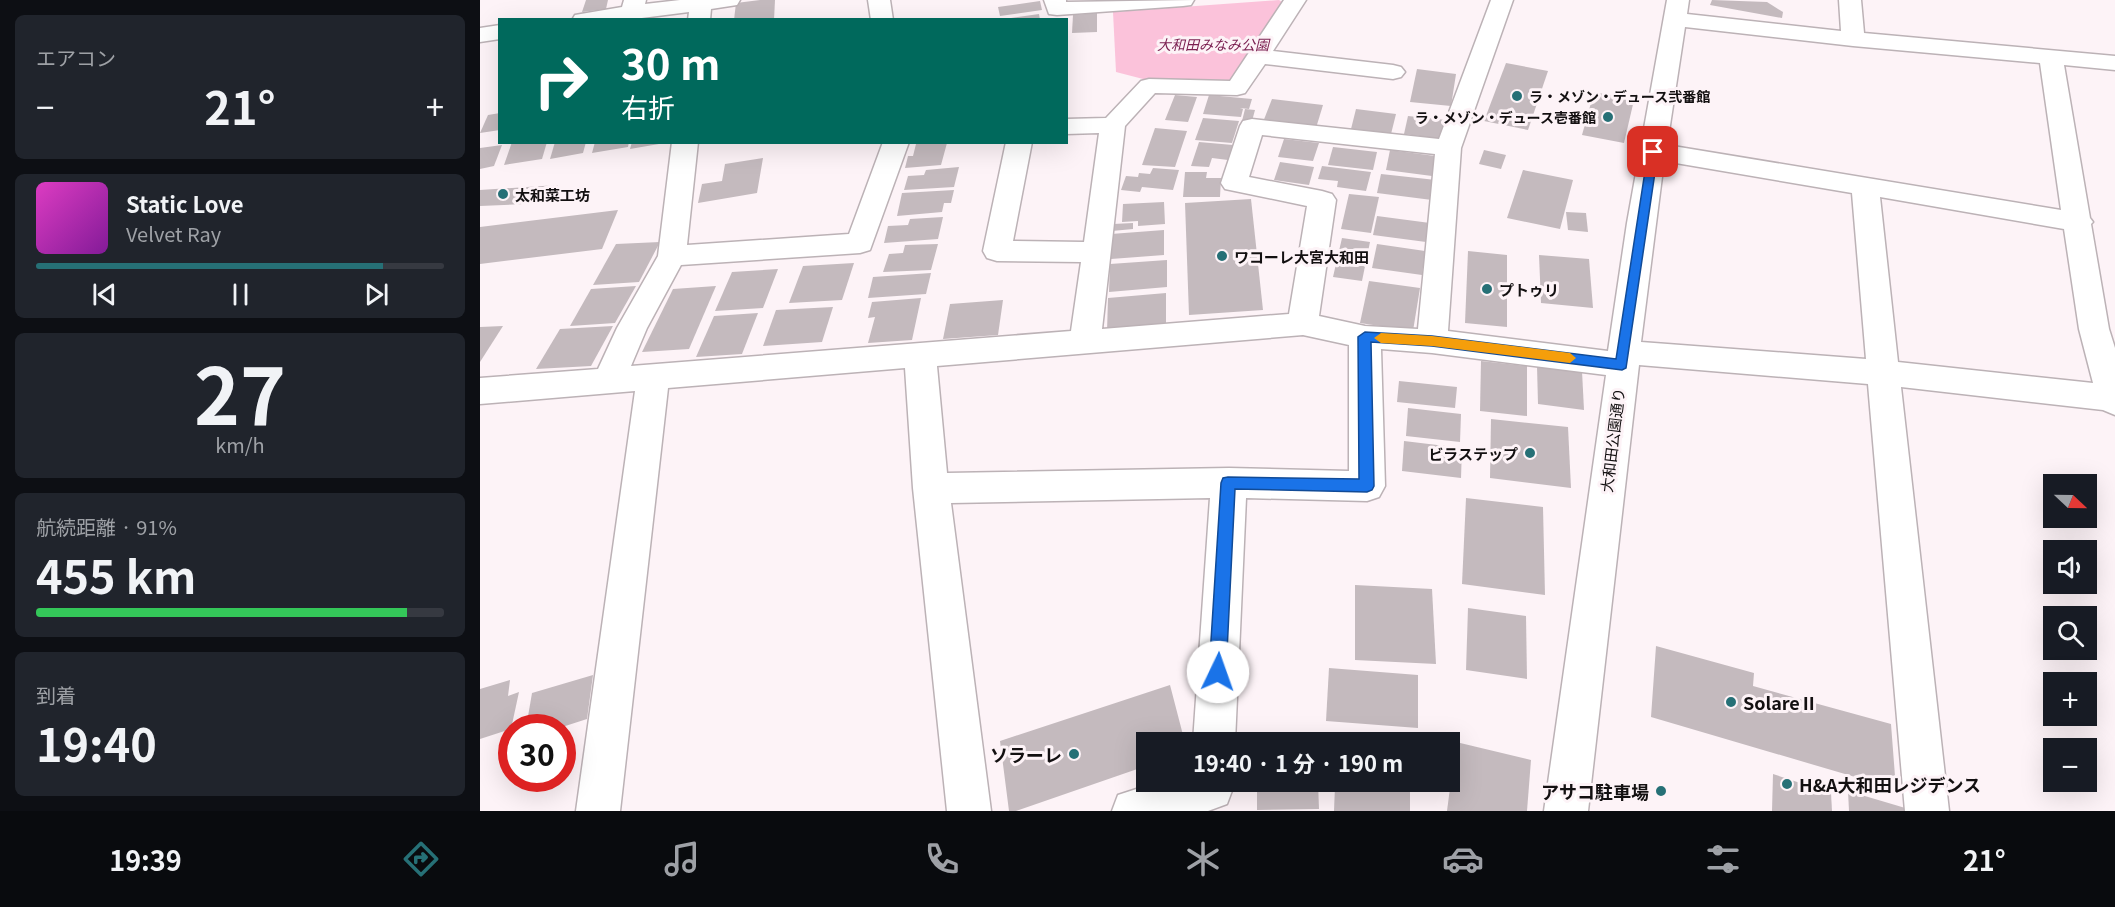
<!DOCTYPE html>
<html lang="ja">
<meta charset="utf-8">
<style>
body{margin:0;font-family:Georgia,"Noto Sans JP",serif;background:#20242c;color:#f1f3f6;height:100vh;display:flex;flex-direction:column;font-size:22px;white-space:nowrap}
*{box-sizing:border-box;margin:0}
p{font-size:20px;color:#9ea1a6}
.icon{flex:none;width:33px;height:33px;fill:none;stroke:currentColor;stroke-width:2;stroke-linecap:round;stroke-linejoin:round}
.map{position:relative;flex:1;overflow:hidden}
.side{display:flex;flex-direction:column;gap:15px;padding:15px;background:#0d0f14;width:480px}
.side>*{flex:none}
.hud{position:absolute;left:18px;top:18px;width:570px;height:126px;border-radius:0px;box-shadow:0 6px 24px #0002;background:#00695c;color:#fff;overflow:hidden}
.needle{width:39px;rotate:112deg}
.tools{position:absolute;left:1563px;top:474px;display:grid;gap:12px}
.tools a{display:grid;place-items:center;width:54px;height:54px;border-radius:0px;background:#171b24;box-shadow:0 6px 24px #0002;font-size:30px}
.speed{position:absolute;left:18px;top:714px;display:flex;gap:12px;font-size:30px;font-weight:700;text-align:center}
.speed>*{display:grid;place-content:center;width:78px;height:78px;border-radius:50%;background:#171b24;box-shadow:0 6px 24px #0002;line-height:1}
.speed .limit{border:9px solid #d22;background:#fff;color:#111}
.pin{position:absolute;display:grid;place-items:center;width:51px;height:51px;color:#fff;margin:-26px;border-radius:12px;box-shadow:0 3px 9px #0006}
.me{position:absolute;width:66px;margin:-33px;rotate:3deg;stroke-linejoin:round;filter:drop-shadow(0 0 4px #0008)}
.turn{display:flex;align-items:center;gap:21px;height:126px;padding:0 24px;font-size:27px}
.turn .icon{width:78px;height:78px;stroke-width:2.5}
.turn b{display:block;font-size:42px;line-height:51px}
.big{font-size:45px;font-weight:700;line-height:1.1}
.side .tile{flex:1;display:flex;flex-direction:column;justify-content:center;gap:9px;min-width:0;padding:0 21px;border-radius:9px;background:#20242c}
.side .dial{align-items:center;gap:0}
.dial b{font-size:78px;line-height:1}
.song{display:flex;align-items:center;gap:18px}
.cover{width:72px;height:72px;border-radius:9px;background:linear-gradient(135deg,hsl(310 70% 55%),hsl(290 70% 35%))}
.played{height:6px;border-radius:3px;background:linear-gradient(90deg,#267076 85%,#363941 85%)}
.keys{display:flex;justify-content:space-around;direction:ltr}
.heat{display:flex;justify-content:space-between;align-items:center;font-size:33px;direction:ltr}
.charge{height:9px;border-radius:4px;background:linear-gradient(90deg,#34c759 91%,#363941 0)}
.trip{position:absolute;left:656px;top:732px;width:324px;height:60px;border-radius:0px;background:#171b24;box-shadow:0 6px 24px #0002;font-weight:700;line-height:60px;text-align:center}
.tab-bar{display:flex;height:96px;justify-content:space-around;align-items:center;background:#090b0e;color:#9ea1a6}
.tab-bar .icon{width:42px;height:42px}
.tab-bar .active{color:#267076}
.tab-bar b{font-size:27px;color:#f1f3f6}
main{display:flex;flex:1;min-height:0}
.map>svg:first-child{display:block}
.green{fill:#fbc2da}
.building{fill:#c4babe}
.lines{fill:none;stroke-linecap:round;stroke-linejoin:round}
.minor-casing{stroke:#bcb2b6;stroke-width:3}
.minor{fill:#fff;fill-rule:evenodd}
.route{fill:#1a73e8;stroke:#114b97;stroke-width:1.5}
.slow{fill:#f59e0b}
.poi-dot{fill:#267076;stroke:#fdf3f7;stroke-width:2}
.labels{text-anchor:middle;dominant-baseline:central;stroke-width:6;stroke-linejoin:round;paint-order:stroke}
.far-park-label{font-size:14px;font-style:italic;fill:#7b2051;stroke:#fdf3f7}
.far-poi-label{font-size:14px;font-weight:bold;fill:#131011;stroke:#fdf3f7;text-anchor:start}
.poi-label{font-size:15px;font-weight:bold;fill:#131011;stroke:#fdf3f7;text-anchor:start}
.street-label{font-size:15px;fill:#131011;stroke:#fdf3f7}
.near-poi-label{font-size:18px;font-weight:bold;fill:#131011;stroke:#fdf3f7;text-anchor:start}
</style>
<main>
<section class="side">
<div class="tile"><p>エアコン</p>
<div class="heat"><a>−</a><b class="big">21°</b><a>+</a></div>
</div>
<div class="tile">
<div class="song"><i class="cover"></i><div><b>Static Love</b><p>Velvet Ray</p></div></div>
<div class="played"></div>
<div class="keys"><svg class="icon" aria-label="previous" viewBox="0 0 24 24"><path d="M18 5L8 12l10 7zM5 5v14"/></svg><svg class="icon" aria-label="pause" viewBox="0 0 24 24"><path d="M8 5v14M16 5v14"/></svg><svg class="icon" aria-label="next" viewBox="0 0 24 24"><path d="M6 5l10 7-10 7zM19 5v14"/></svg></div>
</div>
<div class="tile dial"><b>27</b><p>km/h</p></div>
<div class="tile"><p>航続距離 · 91%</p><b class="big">455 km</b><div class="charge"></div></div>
<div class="tile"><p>到着</p><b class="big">19:40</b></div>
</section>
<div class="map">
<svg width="1635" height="811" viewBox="0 0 1635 811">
<rect width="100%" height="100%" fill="#fdf3f7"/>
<path class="green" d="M799,0L805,4L756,79L749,83L667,80L636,72L633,12Z"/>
<g class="building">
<path d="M106,0H128L126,9L102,12Z"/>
<path d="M280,0H295L294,20H254L256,3Z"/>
<path d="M1232,0L1287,2L1303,12L1302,18L1230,5Z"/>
<path d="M560,1L562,10L520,16L518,7Z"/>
<path d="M617,13V32L592,33L593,15Z"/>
<path d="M559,14L560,20H531V18Z"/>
<path d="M1026,63L1068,71L1048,130L1004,121Z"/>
<path d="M937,69L976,74L971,106L930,102Z"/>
<path d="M1114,92L1154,100L1144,143L1102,135Z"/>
<path d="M695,95L717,97L708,122L685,120Z"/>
<path d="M729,95L772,99L769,109L760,108L763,109L761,117L723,114Z"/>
<path d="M792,99L843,105L836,128L783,122Z"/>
<path d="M765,109L775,110L772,121H762Z"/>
<path d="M876,109L916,114L911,134L871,129Z"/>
<path d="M20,113V130L0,133L8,115Z"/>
<path d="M928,116L966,120L963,139L924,134Z"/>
<path d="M723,118L759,121L752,143L715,140Z"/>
<path d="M675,128L707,131L695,167L662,165Z"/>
<path d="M804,139L839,143L833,161L798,157Z"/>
<path d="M32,142H67L62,159L24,165Z"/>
<path d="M75,142H106L103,153L70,159Z"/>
<path d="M115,142H149L148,147L112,153Z"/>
<path d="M152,142H179V144L150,149Z"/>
<path d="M719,142L753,145L748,160L732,158L729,167L711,166Z"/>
<path d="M467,143L461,165L425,168L428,156H433L436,144Z"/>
<path d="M22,145L14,166L0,169V148Z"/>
<path d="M853,147L897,152L893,170L848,165Z"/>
<path d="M910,150L955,156L952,176L906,170Z"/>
<path d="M1004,150L1026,155L1021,169L999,164Z"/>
<path d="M283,158L277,193L218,203L222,184L242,181L245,164Z"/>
<path d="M800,162L834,167L829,185L794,180Z"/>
<path d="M842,166L891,172L886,191L857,187L858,181L838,179Z"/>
<path d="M479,167L474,187L424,190L428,176L444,175L446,170Z"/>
<path d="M673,168L699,170L693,190L662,187L660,192L641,190L646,176L658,177L659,173L670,174Z"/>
<path d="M1043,170L1093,180L1080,229L1027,218Z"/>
<path d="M705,172H727L726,178H741L740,197H703Z"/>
<path d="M901,174L956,180L952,200L897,193Z"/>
<path d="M78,185L66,203L0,206V190Z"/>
<path d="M474,190L471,203H464L462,212L417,216L422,193Z"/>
<path d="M869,194L899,197L891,233L861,229Z"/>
<path d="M771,199L783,310L709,315L705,203Z"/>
<path d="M684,202L685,224L658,226V221L642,222L643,204Z"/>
<path d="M138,210L122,249L0,264V227Z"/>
<path d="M1086,212L1106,213L1108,232L1088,230Z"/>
<path d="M897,216L950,223L946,242L893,235Z"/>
<path d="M463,217L458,239L404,243L408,226L428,225L430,219Z"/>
<path d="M653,223V229L632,231L633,224Z"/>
<path d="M684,230V255L631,259V234Z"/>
<path d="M862,238L890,242L882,281L853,277Z"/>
<path d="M180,242L159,282L113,285L136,244Z"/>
<path d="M458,244L451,270L403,272L409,254L423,253L425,245Z"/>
<path d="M897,244L945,251L942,275L892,268Z"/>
<path d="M988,251L1027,255V327L985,323Z"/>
<path d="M1059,255L1109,259L1113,308L1061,303Z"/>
<path d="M687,260V287L629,292L630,264Z"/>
<path d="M374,263L362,300L309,303L323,266Z"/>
<path d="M298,269L283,308L235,311L252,272Z"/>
<path d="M451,273L446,294L388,298L393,277Z"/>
<path d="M889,281L940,288L933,331L880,323Z"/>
<path d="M156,286L135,323L90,326L111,289Z"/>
<path d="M236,286L209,349L162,352L193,289Z"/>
<path d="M686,293V327L627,332L628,298Z"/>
<path d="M441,298L432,340L388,343L395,317L388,318L392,302Z"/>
<path d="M523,300L518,335L463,339L470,304Z"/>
<path d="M353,307L342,342L283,346L296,310Z"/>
<path d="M278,313L262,354L216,357L234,316Z"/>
<path d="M23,326L0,362V327Z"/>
<path d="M133,326L111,366L56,369L80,329Z"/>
<path d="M1001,361L1047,366V416L1000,411Z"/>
<path d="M1057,366L1102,371L1104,410L1058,404Z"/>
<path d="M919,381L977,387L975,408L917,402Z"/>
<path d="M928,408L981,414L980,442L926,436Z"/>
<path d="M1011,419L1088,427L1091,488L1010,478Z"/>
<path d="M924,441L982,448L981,478L922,471Z"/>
<path d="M986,498L1063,507L1065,595L982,584Z"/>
<path d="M875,585L952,589L956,664L875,660Z"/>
<path d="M988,608L1046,616L1047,679L986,670Z"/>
<path d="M1176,646L1274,673L1273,686L1411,724L1416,789L1171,717Z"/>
<path d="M849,668L938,675V728L846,721Z"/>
<path d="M113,675L107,719L79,728H46L52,693Z"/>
<path d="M30,680L28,696L39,692L31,729L0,739V689Z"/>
<path d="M690,685L703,735L685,742H666V766L536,811H529L520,741Z"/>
<path d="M976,742L1051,760L1047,811H967Z"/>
<path d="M1293,774L1351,793L1352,811H1292Z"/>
<path d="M777,782H838L839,809L777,810Z"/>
<path d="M855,786L930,790V811H854Z"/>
<path d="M1368,791L1432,810V811H1369Z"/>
</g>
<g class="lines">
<defs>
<g id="minor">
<path d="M144,0H166L165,4L200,0H260L257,5L231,9L230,20H208L209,12L146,20H92L95,15L142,7Z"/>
<path d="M388,0H410L413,20H391Z"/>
<path d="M564,0H586V2L714,0L711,5L703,6L577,15L569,14Z"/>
<path d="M804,0H826L793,51L913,65L921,67L925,72L921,77L913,79L785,64L765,93L757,95L675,93L645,126L622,329L809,314L827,206L745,189L741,183L760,126L763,121L772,119L959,139L1011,0H1033L981,148L968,331L1128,351L1147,223L1187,0H1209L1207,14L1361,31L1359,0H1381L1384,33L1635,56V70L1584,65L1610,218L1613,222L1611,224L1629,329L1635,348V415L1623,410L1421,387L1469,811H1425L1388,384L1159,365L1108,811H1064L1126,375L952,353L901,349L905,486L899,497L887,501L766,498L755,742H713L730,498L471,503L511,811H467L433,488L425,368L188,388L140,811H96L155,391L0,404V378L118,369L137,328L178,256L192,142H218L207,245L369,234L403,142H429L390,250L380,253L201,265L167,328L151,366L591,331L601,262L517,261L507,258L503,251L526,142H552L533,241L604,242L619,133L586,134V119L626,118L661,81L669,79L750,81ZM1205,27L1373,46L1560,63L1581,210L1187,145ZM782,135L955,154L938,329L885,326L839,316L856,200L852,194L842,191L769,177ZM1184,161L1372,193L1386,359L1161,342ZM1400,197L1584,229L1599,329L1613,383L1418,362ZM823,335L869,345V471L749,468L467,473L457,366Z"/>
<path d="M20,25V39L0,42V28Z"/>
<path d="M678,782H750L753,788L747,804L728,811H632L638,795Z"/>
</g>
</defs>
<use href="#minor" class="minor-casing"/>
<use href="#minor" class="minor"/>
</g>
<path class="route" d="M1173,148L1178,152L1146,368L1142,370L952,346L891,342L894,486L892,490L887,492L755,489L746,672L744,677L738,680L732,677L729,672L741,483L743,478L748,477L879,479L878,337L885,332L952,336L1136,359L1168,152Z"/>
<path class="slow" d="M901,333L952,336L1090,353L1096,358L1090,363L952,346L901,343L894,338Z"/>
<g class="poi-dot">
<circle cx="1037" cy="96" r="6"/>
<circle cx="1128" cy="117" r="6"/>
<circle cx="23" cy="194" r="6"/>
<circle cx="742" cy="256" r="6"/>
<circle cx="1007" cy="289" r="6"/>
<circle cx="1050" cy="453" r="6"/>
<circle cx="1251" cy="702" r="6"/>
<circle cx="594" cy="754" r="6"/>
<circle cx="1307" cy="784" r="6"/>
<circle cx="1181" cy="791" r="6"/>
</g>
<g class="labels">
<g class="far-park-label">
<text x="733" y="44">大和田みなみ公園</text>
</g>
<g class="far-poi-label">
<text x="1049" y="96">ラ・メゾン・デュース弐番館</text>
<text x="1116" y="117" text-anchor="end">ラ・メゾン・デュース壱番館</text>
</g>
<g class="poi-label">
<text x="35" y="194">太和菜工坊</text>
<text x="754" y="256">ワコーレ大宮大和田</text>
<text x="1019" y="289">プトゥリ</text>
<text x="1038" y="453" text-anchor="end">ビラステップ</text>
</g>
<g class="street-label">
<text transform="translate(1132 440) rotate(-83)">大和田公園通り</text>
</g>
<g class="near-poi-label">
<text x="1263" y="702">SolareⅡ</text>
<text x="582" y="754" text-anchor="end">ソラーレ</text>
<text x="1319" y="784">H&amp;A大和田レジデンス</text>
<text x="1169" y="791" text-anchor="end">アサコ駐車場</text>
</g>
</g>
</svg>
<div class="tools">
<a><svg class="needle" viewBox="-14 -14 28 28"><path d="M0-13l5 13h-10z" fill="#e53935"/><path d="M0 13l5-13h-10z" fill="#9ea1a6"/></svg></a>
<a><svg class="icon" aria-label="sound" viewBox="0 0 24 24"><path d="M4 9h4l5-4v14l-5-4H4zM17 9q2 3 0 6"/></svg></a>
<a><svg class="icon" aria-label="search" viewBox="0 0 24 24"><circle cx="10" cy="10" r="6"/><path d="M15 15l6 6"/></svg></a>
<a>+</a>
<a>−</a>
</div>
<div class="speed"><div class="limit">30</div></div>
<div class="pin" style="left:1173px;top:152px;background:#d93025"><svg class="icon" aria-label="arrive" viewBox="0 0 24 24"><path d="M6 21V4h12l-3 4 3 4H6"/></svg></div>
<svg class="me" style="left:738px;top:672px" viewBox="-20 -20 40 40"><circle r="19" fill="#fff"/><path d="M0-13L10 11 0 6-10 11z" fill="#1a73e8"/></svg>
<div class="trip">19:40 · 1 分 · 190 m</div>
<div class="hud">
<div class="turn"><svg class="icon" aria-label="right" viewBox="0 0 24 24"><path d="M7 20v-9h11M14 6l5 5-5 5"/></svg><div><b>30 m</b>右折</div></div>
</div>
</div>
</main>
<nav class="tab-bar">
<b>19:39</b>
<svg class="icon active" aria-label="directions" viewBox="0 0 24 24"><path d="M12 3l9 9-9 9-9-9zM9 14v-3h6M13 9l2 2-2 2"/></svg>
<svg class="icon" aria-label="music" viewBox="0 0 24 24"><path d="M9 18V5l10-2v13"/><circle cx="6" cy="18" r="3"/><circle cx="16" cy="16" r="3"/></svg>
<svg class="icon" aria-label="phone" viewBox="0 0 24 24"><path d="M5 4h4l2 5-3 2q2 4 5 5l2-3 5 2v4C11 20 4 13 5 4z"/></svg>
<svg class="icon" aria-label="climate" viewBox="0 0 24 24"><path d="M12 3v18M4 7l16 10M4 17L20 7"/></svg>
<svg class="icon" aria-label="car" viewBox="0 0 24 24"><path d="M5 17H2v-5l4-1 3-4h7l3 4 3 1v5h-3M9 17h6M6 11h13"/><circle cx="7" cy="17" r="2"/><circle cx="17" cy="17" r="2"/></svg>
<svg class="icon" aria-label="filters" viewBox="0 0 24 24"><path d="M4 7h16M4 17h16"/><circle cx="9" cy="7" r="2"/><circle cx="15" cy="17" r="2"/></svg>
<b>21°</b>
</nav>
